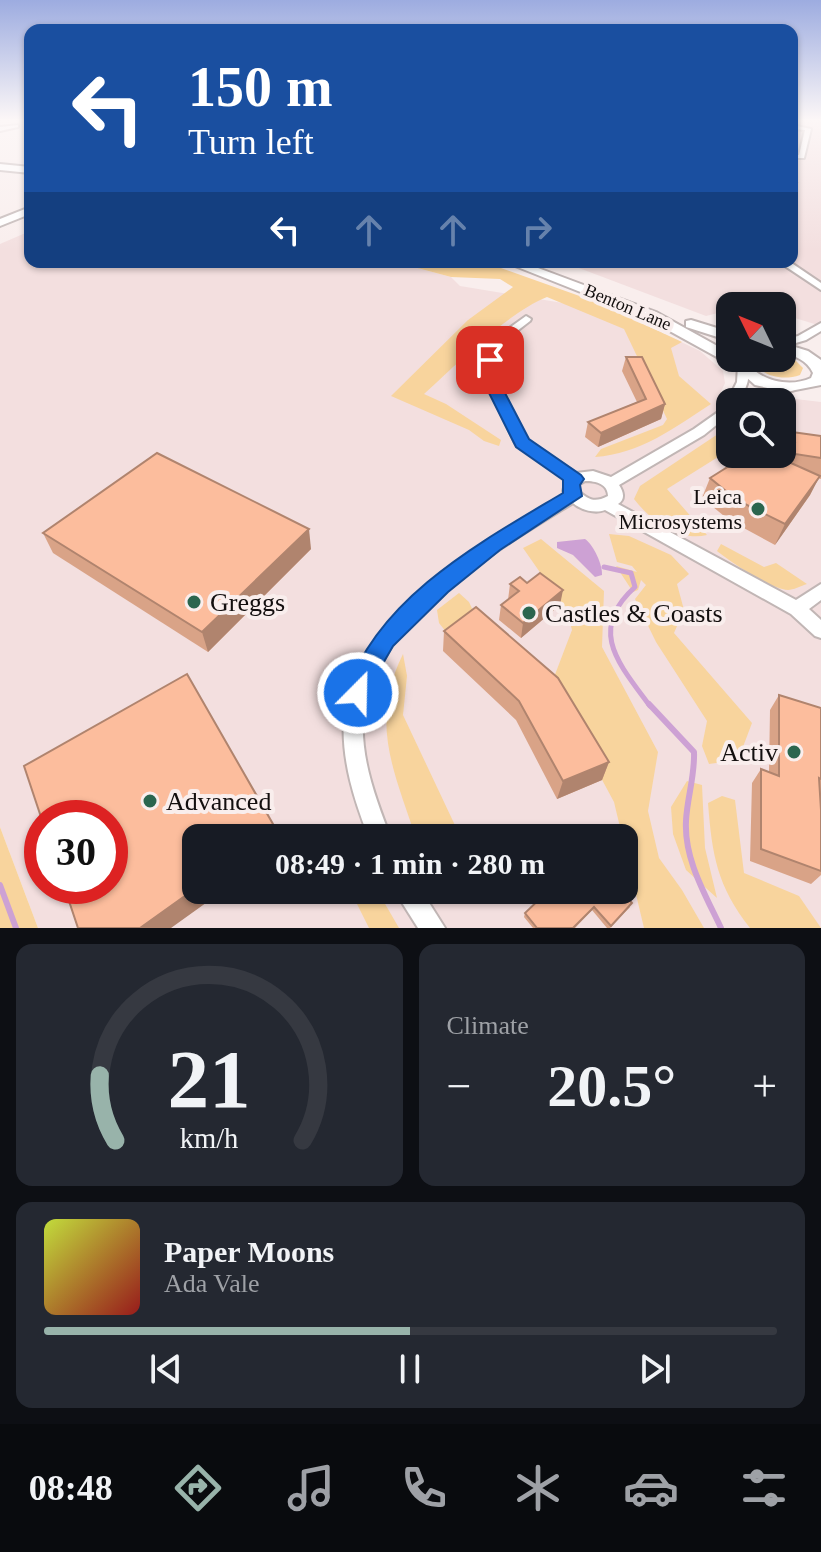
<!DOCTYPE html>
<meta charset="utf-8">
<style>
body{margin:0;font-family:Georgia,serif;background:#242831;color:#f1f3f6;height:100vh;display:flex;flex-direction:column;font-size:30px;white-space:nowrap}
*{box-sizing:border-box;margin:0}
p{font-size:26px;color:#9ea1a6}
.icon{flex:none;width:44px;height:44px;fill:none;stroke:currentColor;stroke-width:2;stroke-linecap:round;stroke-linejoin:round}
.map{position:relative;height:928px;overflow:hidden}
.panel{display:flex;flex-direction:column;gap:16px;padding:16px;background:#0d0f14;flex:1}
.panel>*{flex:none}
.banner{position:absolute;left:24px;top:24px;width:774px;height:244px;border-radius:16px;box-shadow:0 2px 6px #0004;background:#1a4fa0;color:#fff;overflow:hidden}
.needle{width:52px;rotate:313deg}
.fabs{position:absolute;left:716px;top:292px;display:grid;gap:16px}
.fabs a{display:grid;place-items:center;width:80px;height:80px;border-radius:16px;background:#171b24;box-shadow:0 2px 6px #0004;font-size:40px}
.speed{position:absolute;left:24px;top:800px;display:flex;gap:16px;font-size:40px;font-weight:700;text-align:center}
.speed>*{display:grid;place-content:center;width:104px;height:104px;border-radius:50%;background:#171b24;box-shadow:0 2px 6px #0004;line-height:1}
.speed .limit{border:12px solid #d22;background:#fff;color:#111}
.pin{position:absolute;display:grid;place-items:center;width:68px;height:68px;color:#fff;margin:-34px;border-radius:16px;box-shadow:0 4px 12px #0006}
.me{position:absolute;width:88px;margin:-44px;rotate:23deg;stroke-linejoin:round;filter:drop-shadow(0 0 6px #0008)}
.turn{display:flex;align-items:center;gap:28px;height:168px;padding:0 32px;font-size:36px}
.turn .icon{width:104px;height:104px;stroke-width:2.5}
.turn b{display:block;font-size:56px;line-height:68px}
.lanes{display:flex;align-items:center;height:76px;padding:0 32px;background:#0003;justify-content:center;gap:40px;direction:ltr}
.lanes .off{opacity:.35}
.big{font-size:60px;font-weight:800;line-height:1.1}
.panel .card{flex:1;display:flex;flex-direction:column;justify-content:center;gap:12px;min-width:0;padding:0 28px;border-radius:16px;background:#242831}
.panel .dial{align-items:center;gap:0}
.dial svg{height:208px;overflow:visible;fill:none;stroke:#363941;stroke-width:7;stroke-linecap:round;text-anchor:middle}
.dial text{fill:#f1f3f6;stroke:none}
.song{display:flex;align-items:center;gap:24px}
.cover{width:96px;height:96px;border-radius:12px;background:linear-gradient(135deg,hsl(70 70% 55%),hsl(0 70% 35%))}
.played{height:8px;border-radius:4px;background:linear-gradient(90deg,#98b3aa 50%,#363941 50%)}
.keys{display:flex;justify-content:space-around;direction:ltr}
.heat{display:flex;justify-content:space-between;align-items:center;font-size:44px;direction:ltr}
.panel .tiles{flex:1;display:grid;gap:16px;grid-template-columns:1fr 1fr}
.card:last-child{grid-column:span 2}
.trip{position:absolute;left:182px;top:824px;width:456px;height:80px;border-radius:16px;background:#171b24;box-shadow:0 2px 6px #0004;font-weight:800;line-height:80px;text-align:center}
.dock{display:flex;height:128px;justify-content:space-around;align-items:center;background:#090b0e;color:#9ea1a6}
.dock .icon{width:56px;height:56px}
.dock .on{color:#98b3aa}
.dock b{font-size:36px;color:#f1f3f6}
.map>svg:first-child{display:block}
.built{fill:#f3dfdf;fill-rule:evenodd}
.green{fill:#f8d49d}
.water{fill:#cda1d4}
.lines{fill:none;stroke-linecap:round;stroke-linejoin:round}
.stream-far1{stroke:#cda1d4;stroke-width:5}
.stream{stroke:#cda1d4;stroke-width:6}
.minor-casing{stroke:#c1b6b5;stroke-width:4}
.major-casing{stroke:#c1b6b5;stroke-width:4}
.minor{fill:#fff;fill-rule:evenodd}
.major{fill:#fff;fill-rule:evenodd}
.wall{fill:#d9a387}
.shaded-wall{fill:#b0846e}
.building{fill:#fcbd9d;stroke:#b0846e;stroke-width:2}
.route{fill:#1a73e8;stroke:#114b97;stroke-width:2}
.poi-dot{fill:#2b654e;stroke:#f9eeed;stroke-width:3}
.labels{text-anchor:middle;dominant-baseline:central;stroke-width:8;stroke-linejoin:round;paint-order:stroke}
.far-street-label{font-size:18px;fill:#130f0f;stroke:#f9eeed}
.poi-label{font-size:22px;fill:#130f0f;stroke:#f9eeed;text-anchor:end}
.near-poi-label{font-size:26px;fill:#130f0f;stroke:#f9eeed;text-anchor:start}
</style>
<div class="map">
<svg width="821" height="928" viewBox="0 0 821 928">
<rect width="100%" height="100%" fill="#f9eeed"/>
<g class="built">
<path d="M792,120H821V326L782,314V306H730V310L706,316L563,262H792Z"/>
<path d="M30,231V262H395L451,277L460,286L630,314L639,322L700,351L723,371L725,383L719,396L731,402L730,454H782V402H767L787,398L821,402V928H38L0,827V244ZM42,818H110V886H42ZM196,838H624V890H196Z"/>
</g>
<g class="green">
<path d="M395,262H484L630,314L639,322L682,342L671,348L679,376L711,404C674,428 640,454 595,457L601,449L663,425L667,419L624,329L547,297C507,313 457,364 424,394L446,404L501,440L499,446L484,441L469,430L391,396L468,320L513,287L500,279L451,277Z"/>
<path d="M782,354L795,360L803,368L800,375C783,381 761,377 753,360L782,358Z"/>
<path d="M730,426V454L726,452L667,489L707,535C679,542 650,520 634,499L640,486Z"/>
<path d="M609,534L629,536L671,555L689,574L677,584L684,610L674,633L752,723L738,760L709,764L702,746L707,721L656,642L635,599L646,585L641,580L638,590L633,592L616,566L637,572L632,566L617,562Z"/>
<path d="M541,539L604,591L602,647L658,752L648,811L659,858L682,890L704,928H644L614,802L551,685L572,630L567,611L523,548Z"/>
<path d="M721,544L764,567L776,563L807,584C801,586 793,590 788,590C770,589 731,562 717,551Z"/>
<path d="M459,593L469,602L476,617L450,637L439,623L437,610Z"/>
<path d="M403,654L407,676L403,715L461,838H416C394,771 369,722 403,654Z"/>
<path d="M687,781L702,785L705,848L717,898L686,870L673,834L671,807Z"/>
<path d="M722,796L735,800L744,873L799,896L821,928H750C717,886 712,855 708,803Z"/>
<path d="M0,827L38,928H0Z"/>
<path d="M350,890H377L399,928H369Z"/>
</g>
<path class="water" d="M585,539C594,545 603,566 602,575L595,577L573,555L557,548V542Z"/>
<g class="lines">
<path class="stream-far1" d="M604,567L631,573L635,587C587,630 619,664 650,706"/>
<g class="stream">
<path d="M649,704L694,752C695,776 687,798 686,821C684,859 705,894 721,928"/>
<path d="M0,885L16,928"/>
</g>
<defs>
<g id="minor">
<path d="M18,125V127L0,131V127Z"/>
<path d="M792,125L811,129L804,158H792V154L799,155L805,130L792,129Z"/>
<path d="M779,262H790L821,283V290Z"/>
<path d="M526,316L531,319L530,321L494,349L503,393L527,440L576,473L593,471L611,477L694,429L728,405L727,402L737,382L738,365H746C751,378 747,386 741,397L770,387L794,384L796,387L794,390L752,402H730V414L704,435L619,485C623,491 626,499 618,504L796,600L821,584V600L809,609L821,620V638L815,636L791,614L605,510C595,514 581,510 573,503C502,547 386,614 366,701C355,745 375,798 391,838H369C354,800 341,759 344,718C350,618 488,540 565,494L563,491L566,480L515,443L491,393L482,348ZM585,481C596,481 608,484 608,496C594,503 589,500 577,490L578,485Z"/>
<path d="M821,323V331L806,340L782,347V340L798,336Z"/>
<path d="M394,890H421L445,928H418Z"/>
</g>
<g id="major">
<path d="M0,164L30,167V173L0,170Z"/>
<path d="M30,207V214L0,226V219Z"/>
<path d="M505,262H522L656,312L730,353V358H745C756,381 789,388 811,378L813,373C807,360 795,356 782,352V343L808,351L821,360V385L785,392L755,385L735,367L646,318Z"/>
<path d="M691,320L730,332V341L686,327V321Z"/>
</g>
</defs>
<use href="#minor" class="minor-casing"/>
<use href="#major" class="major-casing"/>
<use href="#minor" class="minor"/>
<use href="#major" class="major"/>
</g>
<g class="wall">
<path d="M626,357L665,404L661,419L598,447L585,437L588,422L637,402L622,371Z"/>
<path d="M792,432L821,436V479L818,478L810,495L775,545L729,520L702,498L710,478L729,466L740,454H782V445L787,444Z"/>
<path d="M43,533L311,549L208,652L53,553Z"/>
<path d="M527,583L560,605L521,638L499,620L501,605L508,600L510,584Z"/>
<path d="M444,631L609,762L602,780L557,799L516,720L443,651Z"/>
<path d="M779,695L821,708V875L811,884L750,861L752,783L761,769L769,772L770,710Z"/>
<path d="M549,890L630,907L610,928H607L592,910L575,928H533L524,917L525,913Z"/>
</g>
<g class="shaded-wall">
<path d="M665,404L661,419L598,447L601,433Z"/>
<path d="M820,476L810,495L775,545L785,524Z"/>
<path d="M309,529L311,549L208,652L202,632Z"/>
<path d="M563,590L560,605L521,638L523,623Z"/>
<path d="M609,762L602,780L557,799L563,781Z"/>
<path d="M277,831L279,838H267Z"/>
<path d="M196,888V890H224L171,928H140Z"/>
</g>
<g class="building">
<path d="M792,182L797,183L794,193H792Z"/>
<path d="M626,357H642L665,404L601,433L588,422L646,399Z"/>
<path d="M792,432L821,436V458L782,452V446L795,442Z"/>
<path d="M157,453L309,529L202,632L43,533Z"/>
<path d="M740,454H771L820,476L785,524L737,500L710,478L729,466Z"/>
<path d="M540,573L563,590L523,623L501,605L519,591L510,584L520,577L527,583Z"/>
<path d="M476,607L558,678L609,762L563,781L519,701L444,631Z"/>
<path d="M187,674L277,831L267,838H196V888L140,928H78L64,886H110V818H42V820L24,766Z"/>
<path d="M779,695L821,708V779L819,778L821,810V871L761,849V769L779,776Z"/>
<path d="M549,890H621L632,903L611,926L594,907L573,928H537L525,913Z"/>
</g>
<linearGradient id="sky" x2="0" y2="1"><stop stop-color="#9dace0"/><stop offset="0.48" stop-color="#fcf7f7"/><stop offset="1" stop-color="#fcf7f7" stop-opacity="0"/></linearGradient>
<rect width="821" height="250" fill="url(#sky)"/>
<path class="route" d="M490,355L498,360L505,393L529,439L581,475L584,479L580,485L582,496L500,550L448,592L393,646L377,674L367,701L358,705L349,701L346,693C378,597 481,542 563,493V480L516,447L489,393L483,360Z"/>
<g class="poi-dot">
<circle cx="758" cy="509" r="8"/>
<circle cx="194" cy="602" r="8"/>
<circle cx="529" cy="613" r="8"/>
<circle cx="794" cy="752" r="8"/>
<circle cx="150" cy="801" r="8"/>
</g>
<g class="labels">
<g class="far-street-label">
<text transform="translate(628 307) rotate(23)">Benton Lane</text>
</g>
<g class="poi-label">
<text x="742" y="496">Leica<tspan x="742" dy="25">Microsystems</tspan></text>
</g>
<g class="near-poi-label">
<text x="210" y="602">Greggs</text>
<text x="545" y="613">Castles &amp; Coasts</text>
<text x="778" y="752" text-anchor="end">Activ</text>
<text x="166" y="801">Advanced</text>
</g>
</g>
</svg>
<div class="fabs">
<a><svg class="needle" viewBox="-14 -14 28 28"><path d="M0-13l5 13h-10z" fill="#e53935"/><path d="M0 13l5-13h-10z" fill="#9ea1a6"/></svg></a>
<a><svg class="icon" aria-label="search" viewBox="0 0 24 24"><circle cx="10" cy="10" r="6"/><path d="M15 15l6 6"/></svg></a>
</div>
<div class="speed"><div class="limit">30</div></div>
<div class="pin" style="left:490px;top:360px;background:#d93025"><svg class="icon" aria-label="arrive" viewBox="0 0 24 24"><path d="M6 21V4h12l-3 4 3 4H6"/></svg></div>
<svg class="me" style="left:358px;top:693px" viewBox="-20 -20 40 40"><circle r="17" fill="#1a73e8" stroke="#fff" stroke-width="3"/><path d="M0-11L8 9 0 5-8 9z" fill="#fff"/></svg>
<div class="trip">08:49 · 1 min · 280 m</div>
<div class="banner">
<div class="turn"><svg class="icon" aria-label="left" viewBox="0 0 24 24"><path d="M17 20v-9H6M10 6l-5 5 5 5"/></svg><div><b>150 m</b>Turn left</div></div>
<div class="lanes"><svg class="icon" aria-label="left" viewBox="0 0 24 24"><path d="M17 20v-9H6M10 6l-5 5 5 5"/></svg><svg class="icon off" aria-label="ahead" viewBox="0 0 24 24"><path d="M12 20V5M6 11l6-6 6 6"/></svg><svg class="icon off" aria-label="ahead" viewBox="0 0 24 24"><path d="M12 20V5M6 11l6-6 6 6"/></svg><svg class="icon off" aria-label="right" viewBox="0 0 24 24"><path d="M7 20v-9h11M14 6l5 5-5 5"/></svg></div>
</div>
</div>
<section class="panel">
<div class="tiles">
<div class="card dial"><svg viewBox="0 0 100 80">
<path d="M14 69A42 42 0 1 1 86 69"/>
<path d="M14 69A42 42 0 0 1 8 44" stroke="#98b3aa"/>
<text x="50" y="56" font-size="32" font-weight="700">21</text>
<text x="50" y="72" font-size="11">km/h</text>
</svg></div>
<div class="card"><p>Climate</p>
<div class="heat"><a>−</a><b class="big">20.5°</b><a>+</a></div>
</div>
<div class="card">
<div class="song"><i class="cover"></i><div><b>Paper Moons</b><p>Ada Vale</p></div></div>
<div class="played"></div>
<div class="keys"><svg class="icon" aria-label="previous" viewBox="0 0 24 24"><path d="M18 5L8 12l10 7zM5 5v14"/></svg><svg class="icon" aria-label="pause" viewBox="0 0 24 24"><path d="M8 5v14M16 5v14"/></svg><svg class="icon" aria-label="next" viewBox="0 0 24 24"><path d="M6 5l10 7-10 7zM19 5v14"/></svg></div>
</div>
</div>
</section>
<nav class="dock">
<b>08:48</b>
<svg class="icon on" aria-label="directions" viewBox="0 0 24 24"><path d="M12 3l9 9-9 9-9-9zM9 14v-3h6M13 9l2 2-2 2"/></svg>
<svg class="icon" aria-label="music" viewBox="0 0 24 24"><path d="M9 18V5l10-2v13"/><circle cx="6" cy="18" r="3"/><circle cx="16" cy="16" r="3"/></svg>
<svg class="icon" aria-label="phone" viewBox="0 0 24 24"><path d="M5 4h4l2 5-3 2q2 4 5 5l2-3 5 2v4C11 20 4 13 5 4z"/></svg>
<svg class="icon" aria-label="climate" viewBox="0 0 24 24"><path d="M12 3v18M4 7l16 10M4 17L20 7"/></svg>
<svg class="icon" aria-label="car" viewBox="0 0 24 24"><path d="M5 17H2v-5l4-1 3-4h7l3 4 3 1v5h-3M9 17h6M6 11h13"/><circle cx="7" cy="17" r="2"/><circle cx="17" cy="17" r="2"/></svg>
<svg class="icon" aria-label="filters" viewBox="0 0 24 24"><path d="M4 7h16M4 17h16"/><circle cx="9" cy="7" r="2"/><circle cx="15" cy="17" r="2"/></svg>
</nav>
